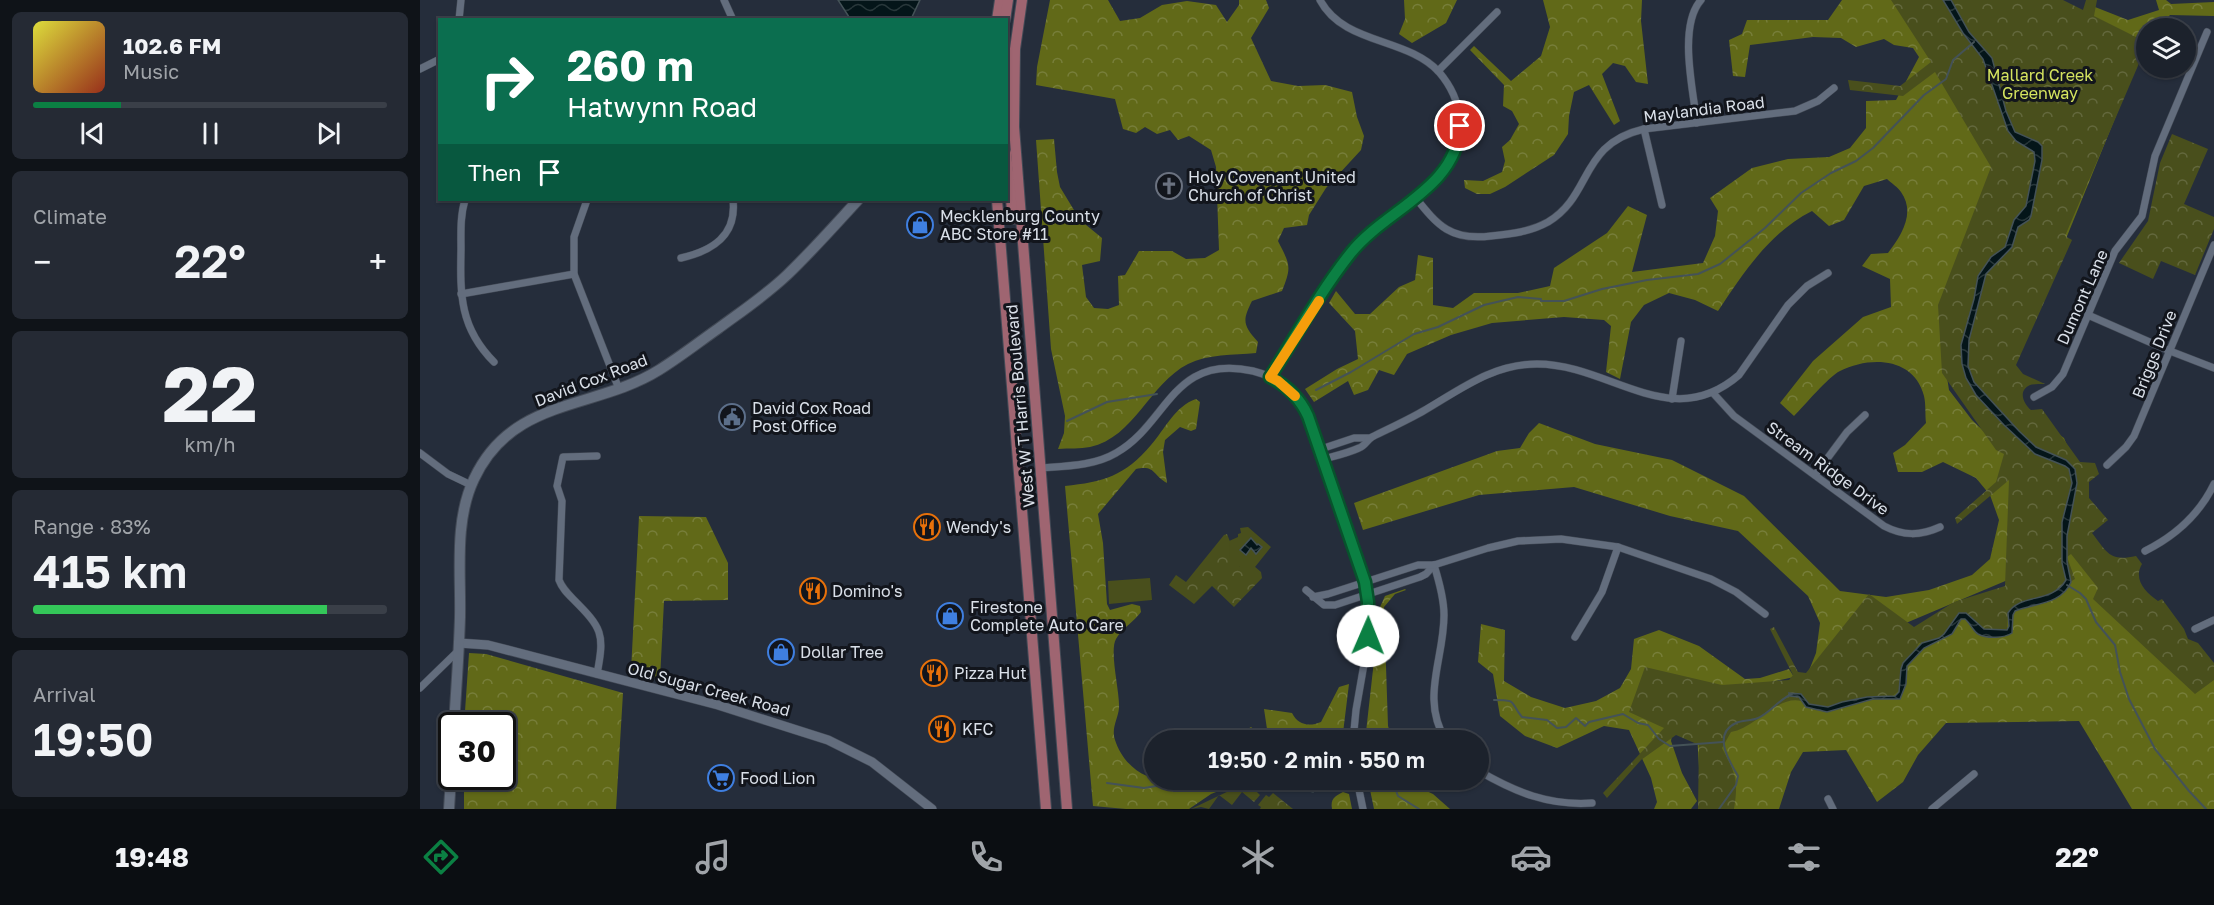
<!DOCTYPE html>
<meta charset="utf-8">
<style>
body{margin:0;font-family:"Golos Text",sans-serif;background:#252a34;color:#f1f3f6;height:100vh;display:flex;flex-direction:column;font-size:22px;white-space:nowrap}
*{box-sizing:border-box;margin:0}
p{font-size:20px;color:#a0a4a9}
.icon{flex:none;width:33px;height:33px;fill:none;stroke:currentColor;stroke-width:2;stroke-linecap:round;stroke-linejoin:round}
.map{position:relative;flex:1;overflow:hidden}
.sheet{display:flex;flex-direction:column;gap:12px;padding:12px;background:#0f1318;width:420px}
.sheet>*{flex:none}
.guide{position:absolute;left:18px;top:18px;width:570px;height:183px;border-radius:0px;box-shadow:0 2px 4px #0004,0 0 0 2px #3a3f48;background:#0b6e4f;color:#fff;overflow:hidden}
.buttons{position:absolute;left:1716px;top:18px;display:grid;gap:12px}
.buttons a{display:grid;place-items:center;width:60px;height:60px;border-radius:50%;background:#1c222c;box-shadow:0 2px 4px #0004,0 0 0 2px #3a3f48;font-size:30px}
.speed{position:absolute;left:18px;top:712px;display:flex;gap:12px;font-size:30px;font-weight:700;text-align:center}
.speed>*{display:grid;place-content:center;width:78px;height:78px;border-radius:50%;background:#1c222c;box-shadow:0 2px 4px #0004,0 0 0 2px #3a3f48;line-height:1}
.speed .limit{border:3px solid #111;border-radius:9px;background:#fff;color:#111}
.pin{position:absolute;display:grid;place-items:center;width:51px;height:51px;color:#fff;margin:-26px;border:3px solid #fff;border-radius:50%;box-shadow:0 2px 6px #0007}
.me{position:absolute;width:66px;margin:-33px;rotate:1deg;stroke-linejoin:round;filter:drop-shadow(0 0 4px #0008)}
.turn{display:flex;align-items:center;gap:21px;height:126px;padding:0 30px;font-size:27px}
.turn .icon{width:78px;height:78px;stroke-width:2.5}
.turn b{display:block;font-size:42px;line-height:51px}
.then{display:flex;align-items:center;height:57px;padding:0 30px;background:#0003;gap:12px;font-size:22px}
.big{font-size:45px;font-weight:600;line-height:1.1}
.sheet .card{flex:1;display:flex;flex-direction:column;justify-content:center;gap:9px;min-width:0;padding:0 21px;border-radius:9px;background:#252a34}
.sheet .dial{align-items:center;gap:0}
.dial b{font-size:78px;line-height:1}
.song{display:flex;align-items:center;gap:18px}
.cover{width:72px;height:72px;border-radius:9px;background:linear-gradient(135deg,hsl(60 70% 55%),hsl(10 70% 35%))}
.played{height:6px;border-radius:3px;background:linear-gradient(90deg,#0b8043 25%,#3a3f48 25%)}
.keys{display:flex;justify-content:space-around;direction:ltr}
.heat{display:flex;justify-content:space-between;align-items:center;font-size:33px;direction:ltr}
.charge{height:9px;border-radius:4px;background:linear-gradient(90deg,#34c759 83%,#3a3f48 0)}
.trip{position:absolute;left:724px;top:730px;width:345px;height:60px;border-radius:30px;background:#1c222c;box-shadow:0 2px 4px #0004,0 0 0 2px #3a3f48;font-weight:600;line-height:60px;text-align:center}
.tab-bar{display:flex;height:96px;justify-content:space-around;align-items:center;background:#0b0e12;color:#a0a4a9}
.tab-bar .icon{width:42px;height:42px}
.tab-bar .selected{color:#0b8043}
.tab-bar b{font-size:27px;color:#f1f3f6}
main{display:flex;flex:1;min-height:0}
.map>svg:first-child{display:block}
.forest{fill:url(#forest-crowns)}
.park{fill:url(#park-crowns)}
.garden{fill:#494f1c}
.water{fill:url(#water-waves);stroke:#445257;stroke-width:1.5}
.lines{fill:none;stroke-linecap:round;stroke-linejoin:round}
.stream{stroke:#445257;stroke-width:2}
.minor-casing{stroke:#434a56;stroke-width:8}
.tertiary-casing{stroke:#434a56;stroke-width:10}
.secondary-casing{stroke:#434a56;stroke-width:12}
.primary-casing{stroke:#434a56;stroke-width:12}
.minor{stroke:#636d7d;stroke-width:7}
.tertiary{stroke:#636d7d;stroke-width:9}
.secondary{stroke:#636d7d;stroke-width:10}
.primary{stroke:#9f6571;stroke-width:10}
.route-casing{stroke:#07532c;stroke-width:15}
.route{stroke:#0b8043;stroke-width:10}
.slow{stroke:#f59e0b;stroke-width:10}
.labels{text-anchor:middle;dominant-baseline:central;stroke-width:6;stroke-linejoin:round;paint-order:stroke}
.park-label{font-size:16px;fill:#d5e45f;stroke:#12151c}
.street-label{font-size:16px;fill:#dae0e9;stroke:#12151c}
.poi-label{font-size:16px;fill:#dae0e9;stroke:#12151c;text-anchor:start}
</style>
<main>
<section class="sheet">
<div class="card">
<div class="song"><i class="cover"></i><div><b>102.6 FM</b><p>Music</p></div></div>
<div class="played"></div>
<div class="keys"><svg class="icon" aria-label="previous" viewBox="0 0 24 24"><path d="M18 5L8 12l10 7zM5 5v14"/></svg><svg class="icon" aria-label="pause" viewBox="0 0 24 24"><path d="M8 5v14M16 5v14"/></svg><svg class="icon" aria-label="next" viewBox="0 0 24 24"><path d="M6 5l10 7-10 7zM19 5v14"/></svg></div>
</div>
<div class="card"><p>Climate</p>
<div class="heat"><a>−</a><b class="big">22°</b><a>+</a></div>
</div>
<div class="card dial"><b>22</b><p>km/h</p></div>
<div class="card"><p>Range · 83%</p><b class="big">415 km</b><div class="charge"></div></div>
<div class="card"><p>Arrival</p><b class="big">19:50</b></div>
</section>
<div class="map">
<svg width="1794" height="809" viewBox="0 0 1794 809">
<defs>
<pattern id="forest-crowns" width="20" height="18" patternUnits="userSpaceOnUse" patternTransform="scale(1.5)"><rect width="20" height="18" fill="#616918"/><path d="M2 6a3 3 0 1 1 6 0M12 15a3 3 0 1 1 6 0" fill="none" stroke="#777e3a"/></pattern>
<pattern id="park-crowns" width="20" height="18" patternUnits="userSpaceOnUse" patternTransform="scale(1.5)"><rect width="20" height="18" fill="#494f1c"/><path d="M2 6a3 3 0 1 1 6 0M12 15a3 3 0 1 1 6 0" fill="none" stroke="#63683d"/></pattern>
<pattern id="water-waves" width="16" height="10" patternUnits="userSpaceOnUse" patternTransform="scale(1.5)"><rect width="16" height="10" fill="#041519"/><path d="M0 5q4-4 8 0t8 0" fill="none" stroke="#28373a"/></pattern>
</defs>
<rect width="100%" height="100%" fill="#252d3b"/>
<g class="forest">
<path d="M630,0H688L700,21L720,18L742,5L767,1L796,5L807,22L819,5V0H846L849,8L831,38L851,81L878,86L905,85L932,92L937,117L944,136L941,150L906,188L889,215L887,225L864,228L858,241C870,265 872,266 862,291L832,301C822,321 823,325 838,342L836,353C813,355 788,354 768,364C729,384 715,437 670,447C660,449 649,448 638,449L644,433L645,416L631,349L616,140L634,139L637,172L640,187L660,220L682,238L680,261L662,265L666,297L674,308L688,309L699,305L698,276L705,275L719,251H752L766,259L785,258L799,250L796,167L791,150L769,136L758,140L750,130L737,134L725,127L716,133L703,129L695,99L616,85L617,67Z"/>
<path d="M984,0H1037L1026,23L992,43L979,34L985,19Z"/>
<path d="M1123,0H1222L1221,21L1228,84L1216,82L1205,66L1193,63L1182,74L1200,121L1194,125L1169,85L1154,92L1149,116L1148,134L1134,155L1085,187L1070,194H1057L1045,188L1044,180L1063,181L1082,172L1085,161L1082,147L1090,140L1099,124L1092,111L1083,106L1084,85L1050,50L1054,46L1091,81L1121,56L1130,27Z"/>
<path d="M1422,0H1494L1579,163L1521,339L1529,390L1552,420L1608,474L1609,571L1467,631L1388,673L1396,653L1400,623L1388,596L1318,531L1250,516L1154,487L1059,495L943,530L934,503L1077,451L1100,448L1109,433L1119,423L1175,444L1252,460L1324,496L1420,591L1466,597L1509,590L1552,575L1570,559L1579,520L1570,495L1556,478L1523,462L1502,472H1478L1473,453L1485,445L1506,423C1505,415 1506,404 1504,396C1494,357 1450,356 1420,371C1408,377 1385,405 1374,416L1360,403L1393,361L1443,317L1471,307L1470,279L1442,266L1451,254L1468,253C1481,236 1496,213 1481,192C1478,187 1471,183 1467,179L1444,186L1424,220L1409,226L1392,211C1350,232 1324,272 1298,311L1275,300L1249,293L1224,305L1211,322L1200,379L1186,372L1191,326L1184,320L1144,317L1072,323L1031,335L987,354L974,375L959,370L948,390L934,395L928,381L894,402L885,389L917,369L938,359L935,331L909,303L916,291L935,314H950L979,287L995,280L998,255L1013,258V305L1033,308L1054,293H1098L1130,286L1134,268L1187,233L1208,206L1227,215L1212,272L1283,263L1295,236L1298,211L1290,198L1332,168L1368,159L1409,157L1430,148L1446,128V101L1476,100L1499,57L1493,48L1474,45L1464,39L1436,47L1421,38L1393,37L1330,45L1325,77L1313,76L1309,40L1322,34L1327,20H1408Z"/>
<path d="M1736,0H1746L1751,4L1794,2V16L1750,15L1737,28H1726V42L1591,374L1601,407L1644,438L1671,505L1672,553L1794,672V809H1712L1659,721L1526,723L1498,755L1483,782L1457,802L1426,750L1383,752L1371,772L1359,809H1289L1279,768L1277,733L1537,617L1635,581L1644,509L1558,406L1608,33L1675,7L1708,20L1739,10Z"/>
<path d="M776,399L780,402L776,429L771,431L760,427L745,440L743,452L747,483C732,475 736,465 716,469L678,514L683,543L687,604L690,610L712,604L720,606L721,612C714,622 701,629 696,639C689,651 700,692 699,708C698,719 691,728 695,740C700,756 712,770 727,776L735,772V780H821L814,785L791,794L769,809H706L673,806L645,486C683,482 705,476 731,445C745,429 755,406 776,399Z"/>
<path d="M219,516L286,517L308,563V600L244,601L240,679L211,671Z"/>
<path d="M985,589L986,590L975,594L964,607L968,726L973,741H945L960,607L965,596Z"/>
<path d="M1061,624L1085,630L1084,681L1111,697L1145,708L1176,701L1200,688L1211,669L1214,639L1239,630L1279,646L1325,679L1340,678L1369,669L1374,677L1338,685L1257,709L1251,741L1262,773L1277,801L1271,809H1234L1237,802L1231,778L1209,730L1184,726L1137,748L1105,736L1080,716L1073,674L1058,662Z"/>
<path d="M49,653L66,654L203,693L196,809H44V777H82V726H44Z"/>
<path d="M929,684L922,741H808L831,727L836,731L847,729L844,709L872,713C878,725 889,727 901,722L919,687Z"/>
<path d="M948,780H988L989,783L1013,794L1030,809H954Z"/>
<path d="M923,792L929,794L932,809H912C910,799 915,796 923,792Z"/>
</g>
<g class="park">
<path d="M1471,0H1643L1663,10L1666,0H1677L1674,16L1726,42V47L1645,236L1652,240L1596,365L1603,374L1625,384C1620,384 1614,384 1610,385C1597,391 1604,404 1611,410L1622,409L1660,462L1675,463L1679,474L1669,482V498L1688,520L1672,533C1687,552 1689,562 1716,556L1722,564C1713,579 1725,592 1738,601L1742,599L1764,629L1768,639L1778,643L1794,663V680L1775,694L1673,599L1678,588L1651,554L1647,557L1655,579L1614,604H1599L1588,615L1587,631L1563,632L1540,616C1525,635 1525,641 1499,643L1482,675L1484,684C1469,707 1453,697 1431,701C1421,704 1412,708 1403,711C1396,708 1388,703 1381,701C1358,695 1335,728 1311,732L1302,748C1315,773 1319,779 1314,809H1278L1279,745L1256,735L1221,760L1187,798L1183,793L1244,728L1209,712L1225,667L1302,685L1369,680L1373,675L1350,629L1354,627L1378,672L1386,673L1449,594L1494,627L1534,602L1585,586L1589,480L1537,524L1535,518L1576,482L1584,454L1576,450L1522,373L1518,305L1571,167L1515,72L1483,96L1430,90L1428,80L1480,86L1511,62Z"/>
<path d="M1752,134L1788,149L1764,204L1794,217V229L1775,275L1741,261L1733,279L1699,263L1728,221L1740,163Z"/>
<path d="M807,534L820,567L834,566L841,572L842,578L814,607L792,586L774,604L749,585L756,575L766,582L804,535Z"/>
<path d="M832,780H840L833,788L840,795L834,802L822,792L812,805L799,795L789,809L781,807L771,809Z"/>
<path d="M853,793L873,809H840L841,807L838,805L846,795L849,797Z"/>
</g>
<g class="garden">
<path d="M828,527L851,547L835,567H820L810,558L809,541L818,537V534L821,533L820,528Z"/>
<path d="M730,578L732,600L689,604L688,581Z"/>
</g>
<g class="water">
<path d="M418,0H500L491,19L431,20Z"/>
<path d="M1523,0H1531L1549,32L1572,58L1586,111L1595,132L1618,142L1622,146V160L1611,216L1609,220L1598,227L1592,247L1566,274L1549,340L1548,366L1554,382L1599,431L1616,447L1646,460L1655,469L1657,483L1647,536V562L1651,582C1641,605 1615,603 1595,611L1593,615L1592,633C1585,638 1567,639 1558,634C1553,631 1550,623 1545,619H1541L1532,634L1504,648L1487,666L1486,684L1480,699H1453L1407,712L1386,707L1379,697L1370,696L1369,693L1381,694L1389,704L1408,707L1422,702L1447,697L1475,696L1479,692L1481,669L1483,663L1502,643L1519,638L1524,634L1539,613H1546L1564,629L1587,630L1589,626L1588,613C1600,593 1632,604 1646,580L1642,563V522L1652,483L1649,469L1645,466L1615,454L1584,425L1556,395L1546,378L1542,364L1541,345L1554,299L1558,276L1571,257L1585,247L1594,220L1606,206L1615,161L1614,152L1596,141L1588,131L1563,59L1543,33Z"/>
<path d="M831,538L837,545L838,544L842,547L836,554L831,548L826,555L820,550Z"/>
<path d="M882,780H898L896,790L893,792L886,790L882,785Z"/>
</g>
<g class="lines">
<g class="stream">
<path d="M896,390L931,372L994,334L1018,327L1064,305L1098,297L1121,299V301H1144L1182,289L1227,280L1278,274L1300,264L1345,228L1381,193L1411,173L1436,161L1453,148L1504,95L1526,79L1533,60L1554,42"/>
<path d="M647,421L687,402L737,394"/>
<path d="M1647,585L1660,593L1666,599L1676,622L1695,645L1700,672L1709,699L1735,749L1769,791L1786,809"/>
<path d="M1074,700C1099,700 1089,702 1102,717L1127,720L1137,728L1146,727L1156,718L1165,726L1169,722L1203,714L1218,723L1228,725L1239,739L1250,746L1303,742"/>
<path d="M972,780L978,796L999,809"/>
<path d="M687,783L724,788L772,780"/>
<path d="M1299,809L1316,785L1318,776C1309,761 1292,734 1316,723C1322,720 1331,721 1338,718C1349,714 1359,699 1372,694"/>
</g>
<defs>
<g id="minor">
<path d="M304,0L313,20"/>
<path d="M39,20L41,0"/>
<path d="M0,69L20,59"/>
<path d="M1018,71L1077,12"/>
<path d="M1277,123C1273,90 1258,26 1281,0"/>
<path d="M1224,129L1242,205"/>
<path d="M995,197C1018,226 1031,241 1071,236C1091,234 1110,232 1128,222C1173,195 1159,144 1224,129L1375,111L1398,101L1414,88"/>
<path d="M45,200C40,216 41,233 41,250C40,295 40,328 74,362"/>
<path d="M167,200L154,237V274L199,389"/>
<path d="M261,258C292,251 317,236 313,200"/>
<path d="M41,294L154,274"/>
<path d="M1668,315L1750,351L1794,368"/>
<path d="M850,377C867,350 885,323 902,296C912,281 921,265 933,251C970,208 1044,184 1039,117C1038,101 1030,85 1019,72C987,37 924,45 900,0"/>
<path d="M1293,393L1314,416L1464,526C1483,536 1500,536 1520,527"/>
<path d="M1614,397L1632,387L1643,374L1695,251L1722,216L1735,156L1787,32"/>
<path d="M1252,399L1261,341"/>
<path d="M901,449L934,438H950"/>
<path d="M0,453L28,474L51,485"/>
<path d="M904,459C915,456 928,453 939,448C945,446 947,440 952,437C970,428 988,420 1005,410C1041,389 1073,364 1117,364C1190,364 1251,434 1319,375L1368,305L1387,286L1408,273"/>
<path d="M1687,465L1706,447L1714,436L1794,245"/>
<path d="M620,468C646,466 674,466 696,453C748,424 752,353 833,371C858,377 877,393 889,416L948,594L947,647L936,710L933,741"/>
<path d="M1395,475L1427,432L1445,415"/>
<path d="M1725,551C1755,536 1779,515 1794,484"/>
<path d="M1014,565C1019,581 1024,598 1024,615C1024,660 1000,698 1026,741"/>
<path d="M886,590L904,605H915L1000,577L1006,574L1014,565"/>
<path d="M893,597L908,594L998,565H1014L1068,548L1098,541L1141,539L1198,547L1291,579L1316,592L1345,614"/>
<path d="M1775,629L1794,620"/>
<path d="M1155,637L1182,592L1198,547"/>
<path d="M177,674C185,633 182,628 153,599C147,593 142,588 139,580L142,501L137,486L143,457L177,456"/>
<path d="M0,688L38,651"/>
<path d="M1059,771C1095,792 1129,806 1172,803"/>
<path d="M937,780L943,809"/>
<path d="M1408,799L1413,809"/>
<path d="M1512,809L1554,774"/>
</g>
<path id="tertiary" d="M39,643L68,645L298,705L408,740L452,762L512,809"/>
<g id="secondary">
<path d="M34,726C36,690 39,654 40,617C41,572 34,521 54,479C92,397 175,410 239,370C260,357 279,342 299,328C322,311 346,295 367,275C392,251 415,225 438,200"/>
<path d="M29,809L32,762"/>
</g>
<g id="primary">
<path d="M602,0L595,49L594,127L647,809"/>
<path d="M577,20L580,0"/>
<path d="M585,20L588,0"/>
<path d="M586,153L593,219"/>
<path d="M577,200L626,809"/>
</g>
</defs>
<use href="#minor" class="minor-casing"/>
<use href="#tertiary" class="tertiary-casing"/>
<use href="#secondary" class="secondary-casing"/>
<use href="#primary" class="primary-casing"/>
<use href="#minor" class="minor"/>
<use href="#tertiary" class="tertiary"/>
<use href="#secondary" class="secondary"/>
<use href="#primary" class="primary"/>
</g>
<g class="lines">
<defs>
<path id="route" d="M948,636V602L945,582L888,416C880,398 867,386 850,377C876,336 900,292 930,254C964,210 1037,189 1040,126"/>
</defs>
<use href="#route" class="route-casing"/>
<use href="#route" class="route"/>
<path class="slow" d="M875,396L858,381L850,377L899,301"/>
</g>
<defs>
<symbol id="church-ring" viewBox="-11 -11 22 22"><circle r="9.5" fill="#12151c" stroke="#6b7280" stroke-width="1.5"/><path d="M-1.2-6h2.4v3.5h3.3v2.4h-3.3V6h-2.4V-.1h-3.3v-2.4h3.3Z" fill="#6b7280"/></symbol>
<symbol id="shop-ring" viewBox="-11 -11 22 22"><circle r="9.5" fill="#12151c" stroke="#3f7fe0" stroke-width="1.5"/><path d="M-5-2.5h2.3a2.7 3.5 0 0 1 5.4 0H5L5.5 6h-11ZM-1.5-2.5h3a1.5 2.3 0 0 0-3 0Z" fill="#3f7fe0"/></symbol>
<symbol id="civic-ring" viewBox="-11 -11 22 22"><circle r="9.5" fill="#12151c" stroke="#5c6f8a" stroke-width="1.5"/><path d="M-.6-6.5H3V-4.5H.6V-3L4-1V1h2V6H-6V1h2V-1L-.6-3ZM-1.2 2.5V6h2.4V2.5Z" fill="#5c6f8a"/></symbol>
<symbol id="restaurant-ring" viewBox="-11 -11 22 22"><circle r="9.5" fill="#12151c" stroke="#e8710a" stroke-width="1.5"/><path d="M-5-6h1v4h1v-4h1v4h1v-4h1v5L-1.5 .5V6h-2V.5L-5-1ZM5-6V6H3V1.5H1.5Q1.5-4 5-6Z" fill="#e8710a"/></symbol>
<symbol id="supermarket-ring" viewBox="-11 -11 22 22"><circle r="9.5" fill="#12151c" stroke="#3f7fe0" stroke-width="1.5"/><path d="M-6-5.5h2.5l.6 2H6L4.5 2H-2.5L-4.4-4H-6ZM-1.5 3.2a1.3 1.3 0 1 0 .1 0ZM3 3.2a1.3 1.3 0 1 0 .1 0Z" fill="#3f7fe0"/></symbol>
</defs>
<g fill-rule="evenodd">
<use href="#church-ring" x="734" y="171" width="30" height="30"/>
<use href="#shop-ring" x="485" y="210" width="30" height="30"/>
<use href="#civic-ring" x="297" y="402" width="30" height="30"/>
<use href="#restaurant-ring" x="492" y="512" width="30" height="30"/>
<use href="#restaurant-ring" x="378" y="576" width="30" height="30"/>
<use href="#shop-ring" x="515" y="601" width="30" height="30"/>
<use href="#shop-ring" x="346" y="637" width="30" height="30"/>
<use href="#restaurant-ring" x="499" y="658" width="30" height="30"/>
<use href="#restaurant-ring" x="507" y="714" width="30" height="30"/>
<use href="#supermarket-ring" x="286" y="763" width="30" height="30"/>
</g>
<g class="labels">
<g class="park-label">
<text x="1620" y="75">Mallard Creek<tspan x="1620" dy="18">Greenway</tspan></text>
</g>
<g class="street-label">
<text transform="translate(1284 109) rotate(-7)">Maylandia Road</text>
<text transform="translate(1662 297) rotate(-66)">Dumont Lane</text>
<text transform="translate(1734 354) rotate(-68)">Briggs Drive</text>
<text transform="translate(171 380) rotate(-21)">David Cox Road</text>
<text transform="translate(600 406) rotate(-95)">West W T Harris Boulevard</text>
<text transform="translate(1408 468) rotate(36)">Stream Ridge Drive</text>
<text transform="translate(289 689) rotate(15)">Old Sugar Creek Road</text>
</g>
<g class="poi-label">
<text x="768" y="177">Holy Covenant United<tspan x="768" dy="18">Church of Christ</tspan></text>
<text x="520" y="216">Mecklenburg County<tspan x="520" dy="18">ABC Store #11</tspan></text>
<text x="332" y="408">David Cox Road<tspan x="332" dy="18">Post Office</tspan></text>
<text x="526" y="527">Wendy's</text>
<text x="412" y="591">Domino's</text>
<text x="550" y="607">Firestone<tspan x="550" dy="18">Complete Auto Care</tspan></text>
<text x="380" y="652">Dollar Tree</text>
<text x="534" y="673">Pizza Hut</text>
<text x="542" y="729">KFC</text>
<text x="320" y="778">Food Lion</text>
</g>
</g>
</svg>
<div class="buttons">
<a><svg class="icon" aria-label="layers" viewBox="0 0 24 24"><path d="M12 4l9 5-9 5-9-5zM3 14l9 5 9-5"/></svg></a>
</div>
<div class="speed"><div class="limit">30</div></div>
<div class="pin" style="left:1040px;top:126px;background:#d93025"><svg class="icon" aria-label="arrive" viewBox="0 0 24 24"><path d="M6 21V4h12l-3 4 3 4H6"/></svg></div>
<svg class="me" style="left:948px;top:636px" viewBox="-20 -20 40 40"><circle r="19" fill="#fff"/><path d="M0-13L10 11 0 6-10 11z" fill="#0b8043"/></svg>
<div class="trip">19:50 · 2 min · 550 m</div>
<div class="guide">
<div class="turn"><svg class="icon" aria-label="right" viewBox="0 0 24 24"><path d="M7 20v-9h11M14 6l5 5-5 5"/></svg><div><b>260 m</b>Hatwynn Road</div></div>
<div class="then">Then<svg class="icon" aria-label="arrive" viewBox="0 0 24 24"><path d="M6 21V4h12l-3 4 3 4H6"/></svg></div>
</div>
</div>
</main>
<nav class="tab-bar">
<b>19:48</b>
<svg class="icon selected" aria-label="directions" viewBox="0 0 24 24"><path d="M12 3l9 9-9 9-9-9zM9 14v-3h6M13 9l2 2-2 2"/></svg>
<svg class="icon" aria-label="music" viewBox="0 0 24 24"><path d="M9 18V5l10-2v13"/><circle cx="6" cy="18" r="3"/><circle cx="16" cy="16" r="3"/></svg>
<svg class="icon" aria-label="phone" viewBox="0 0 24 24"><path d="M5 4h4l2 5-3 2q2 4 5 5l2-3 5 2v4C11 20 4 13 5 4z"/></svg>
<svg class="icon" aria-label="climate" viewBox="0 0 24 24"><path d="M12 3v18M4 7l16 10M4 17L20 7"/></svg>
<svg class="icon" aria-label="car" viewBox="0 0 24 24"><path d="M5 17H2v-5l4-1 3-4h7l3 4 3 1v5h-3M9 17h6M6 11h13"/><circle cx="7" cy="17" r="2"/><circle cx="17" cy="17" r="2"/></svg>
<svg class="icon" aria-label="filters" viewBox="0 0 24 24"><path d="M4 7h16M4 17h16"/><circle cx="9" cy="7" r="2"/><circle cx="15" cy="17" r="2"/></svg>
<b>22°</b>
</nav>
